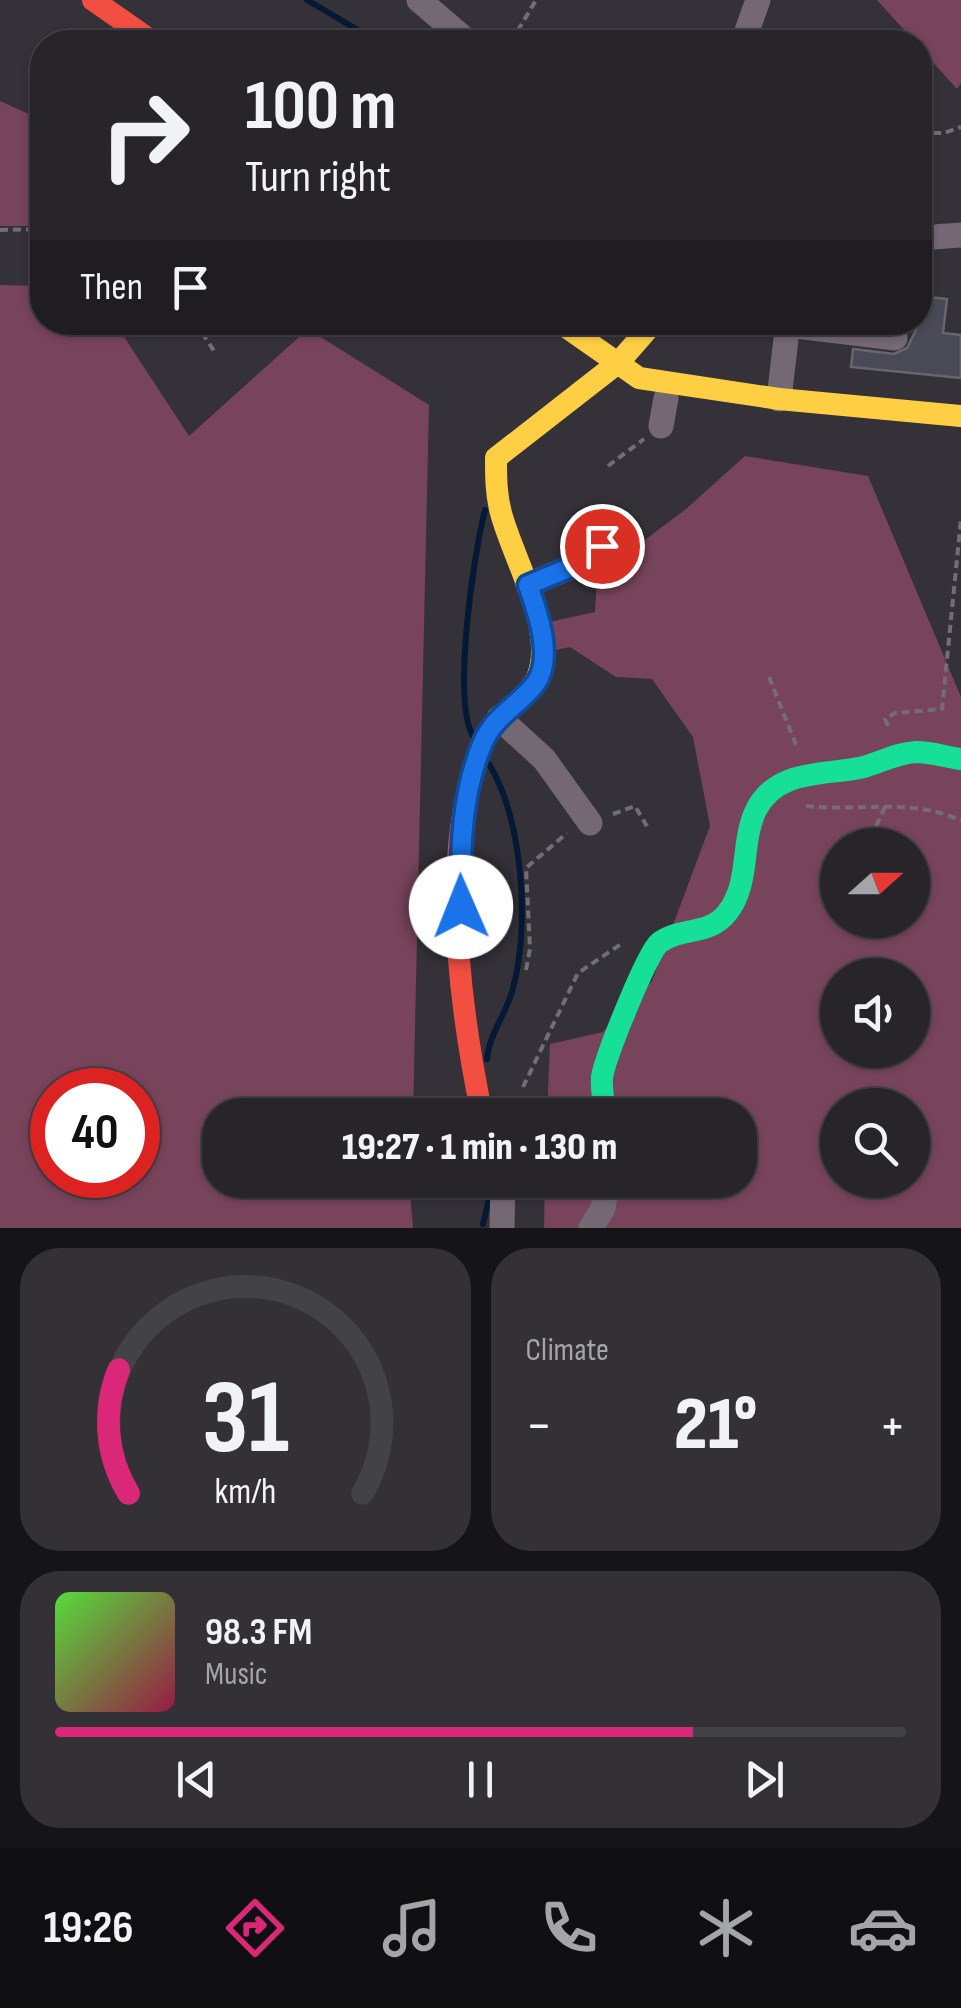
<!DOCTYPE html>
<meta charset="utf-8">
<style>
body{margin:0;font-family:"Sofia Sans Condensed",sans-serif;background:#333136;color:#f1f3f6;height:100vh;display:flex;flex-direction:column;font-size:38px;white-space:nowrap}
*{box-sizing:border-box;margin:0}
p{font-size:32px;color:#a4a5a8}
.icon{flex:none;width:55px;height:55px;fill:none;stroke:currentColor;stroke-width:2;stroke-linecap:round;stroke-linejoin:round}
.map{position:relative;height:1228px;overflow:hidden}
.panel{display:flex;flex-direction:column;gap:20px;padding:20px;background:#151417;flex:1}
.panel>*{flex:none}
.guide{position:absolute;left:30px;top:30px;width:902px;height:305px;border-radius:40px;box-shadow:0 2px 8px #0004,0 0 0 2px #434247;background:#27252a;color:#f1f3f6;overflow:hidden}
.needle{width:65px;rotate:69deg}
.fabs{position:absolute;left:820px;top:828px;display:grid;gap:20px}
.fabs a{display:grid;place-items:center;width:110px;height:110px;border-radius:50%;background:#27252a;box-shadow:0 2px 8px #0004,0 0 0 2px #434247;font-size:50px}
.speed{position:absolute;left:30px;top:1068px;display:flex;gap:20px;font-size:50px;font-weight:700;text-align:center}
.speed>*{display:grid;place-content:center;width:130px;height:130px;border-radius:50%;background:#27252a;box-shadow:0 2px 8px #0004,0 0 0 2px #434247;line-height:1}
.speed .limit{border:15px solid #d22;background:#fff;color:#111}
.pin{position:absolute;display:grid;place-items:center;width:85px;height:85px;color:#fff;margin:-42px;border:5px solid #fff;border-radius:50%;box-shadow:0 2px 10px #0007}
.me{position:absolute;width:110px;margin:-55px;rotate:359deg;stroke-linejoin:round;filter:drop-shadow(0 0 8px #0008)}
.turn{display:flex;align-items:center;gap:35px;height:210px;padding:0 50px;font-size:45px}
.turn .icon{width:130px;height:130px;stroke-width:2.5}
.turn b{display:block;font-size:70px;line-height:85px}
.then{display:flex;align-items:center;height:95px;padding:0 50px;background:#0003;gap:20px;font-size:38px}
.big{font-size:75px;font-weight:800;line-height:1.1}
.panel .widget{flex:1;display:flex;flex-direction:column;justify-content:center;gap:15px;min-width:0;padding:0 35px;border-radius:40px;background:#333136}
.panel .dial{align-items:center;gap:0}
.dial svg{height:260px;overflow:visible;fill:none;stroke:#434247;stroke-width:7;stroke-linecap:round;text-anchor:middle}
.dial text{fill:#f1f3f6;stroke:none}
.song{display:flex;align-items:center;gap:30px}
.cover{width:120px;height:120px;border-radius:15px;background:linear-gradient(135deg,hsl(110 70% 55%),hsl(340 70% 35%))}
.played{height:10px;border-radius:5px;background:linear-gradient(90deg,#db2777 75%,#434247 75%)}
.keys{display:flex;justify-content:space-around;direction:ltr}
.heat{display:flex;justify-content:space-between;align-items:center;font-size:55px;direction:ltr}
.panel .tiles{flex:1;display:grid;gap:20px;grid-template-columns:1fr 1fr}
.widget:last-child{grid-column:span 2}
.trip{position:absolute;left:202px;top:1098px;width:555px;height:100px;border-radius:40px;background:#27252a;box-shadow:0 2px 8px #0004,0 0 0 2px #434247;font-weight:800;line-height:100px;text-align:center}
.tabs{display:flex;height:160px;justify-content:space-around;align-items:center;background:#100f11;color:#a4a5a8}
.tabs .icon{width:70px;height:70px}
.tabs .current{color:#db2777}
.tabs b{font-size:45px;color:#f1f3f6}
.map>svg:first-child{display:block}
.forest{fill:#77445b;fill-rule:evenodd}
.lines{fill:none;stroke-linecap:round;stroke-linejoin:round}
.stream{stroke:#051836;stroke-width:6}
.building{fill:#4a4a57;stroke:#67666c;stroke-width:2.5}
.path{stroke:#756d75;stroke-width:4;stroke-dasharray:8 5;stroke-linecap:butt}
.street{stroke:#746874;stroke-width:25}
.fast{stroke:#16e098;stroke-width:22}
.slow{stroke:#ffcf43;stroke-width:22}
.jam{stroke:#f24e42;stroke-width:22}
.route-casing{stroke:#114b97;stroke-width:25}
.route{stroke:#1a73e8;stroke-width:18}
</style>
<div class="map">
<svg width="961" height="1228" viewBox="0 0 961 1228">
<rect width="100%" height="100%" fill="#343138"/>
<g class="forest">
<path d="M877,0H961V83L957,89L920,48V42H915Z"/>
<path d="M0,101L42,120V226H0Z"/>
<path d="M0,285L42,286V322L115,323L189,436L308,329L429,405L413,1115H220V1180H409L413,1228H0ZM52,1090H138V1175H52Z"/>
<path d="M745,456L868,476L961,697V1228H544L545,1180H740V1115H547L550,1044L603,1032L652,981L710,826L693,737L652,679L616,677L570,647L551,651L549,622L595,612L597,576L686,509ZM838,845H912V920H838ZM838,975H912V1050H838ZM838,1105H912V1180H838Z"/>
</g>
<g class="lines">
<g class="stream">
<path d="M307,0L363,33L369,42"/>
<path d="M474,738C451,703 474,553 485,510"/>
<path d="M487,1059C489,1034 507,1013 513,988C530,926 523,820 489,764"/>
<path d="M483,1224L492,1186"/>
</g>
</g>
<path class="building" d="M920,296L947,299L943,333L961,335V378L851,367L853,349L894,354L907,348L920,322Z"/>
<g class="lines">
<g class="path">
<path d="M511,42L536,0"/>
<path d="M920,133H944L961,127"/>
<path d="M920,186L928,194L926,216"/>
<path d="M0,230L42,229"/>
<path d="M195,322L216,354"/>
<path d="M608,466L644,439"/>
<path d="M769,677L798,750"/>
<path d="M888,726L885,719L895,713L942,709L961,519"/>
<path d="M806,806C858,812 913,797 961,821"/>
<path d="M885,807L870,839L893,845"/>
<path d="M613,814L635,806L648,828"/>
<path d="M526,970L530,949L526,868L567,833"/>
<path d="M523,1087L578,973L624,942"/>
</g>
<g class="street">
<path d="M419,0L468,42"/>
<path d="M743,42L758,0"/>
<path d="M920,238L961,235"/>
<path d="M788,325L895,338"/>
<path d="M779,399L788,322"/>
<path d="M661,426L666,398"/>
<path d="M528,585L583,562L602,546"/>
<path d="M499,718L544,759L590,823"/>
<path d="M502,1228L503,1180"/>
<path d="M591,1228L603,1208L608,1180"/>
</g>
<path class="fast" d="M605,1115C604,1103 601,1089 602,1077C605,1058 647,953 659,943C679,927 709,936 727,913C751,883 740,843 756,810C777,768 825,776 864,767C881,762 897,753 916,752C931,752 946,757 961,759"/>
<g class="slow">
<path d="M559,322L639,378L779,399L961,416"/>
<path d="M537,678C557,631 513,559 501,513C496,494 496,477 496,458L619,362L654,322"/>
</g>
<g class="jam">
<path d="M93,0L153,42"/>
<path d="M482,1115C459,1004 438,850 483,743C494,716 523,703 537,678"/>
</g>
</g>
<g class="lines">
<defs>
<path id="route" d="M461,907C460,851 461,792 484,740C496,715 520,704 536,683C554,657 537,611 528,585L583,562L602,546"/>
</defs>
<use href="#route" class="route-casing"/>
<use href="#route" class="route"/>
</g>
</svg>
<div class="fabs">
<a><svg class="needle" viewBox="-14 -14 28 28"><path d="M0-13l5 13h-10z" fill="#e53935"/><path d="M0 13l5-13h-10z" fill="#a4a5a8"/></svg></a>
<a><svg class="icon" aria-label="sound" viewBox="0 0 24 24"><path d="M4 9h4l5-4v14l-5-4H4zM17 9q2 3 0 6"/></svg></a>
<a><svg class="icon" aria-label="search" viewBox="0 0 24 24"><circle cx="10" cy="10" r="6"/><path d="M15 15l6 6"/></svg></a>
</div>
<div class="speed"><div class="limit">40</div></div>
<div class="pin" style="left:602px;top:546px;background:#d93025"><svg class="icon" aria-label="arrive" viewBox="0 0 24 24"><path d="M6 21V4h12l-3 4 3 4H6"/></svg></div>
<svg class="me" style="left:461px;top:907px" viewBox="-20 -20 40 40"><circle r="19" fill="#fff"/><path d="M0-13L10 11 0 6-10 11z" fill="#1a73e8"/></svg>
<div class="trip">19:27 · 1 min · 130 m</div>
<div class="guide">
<div class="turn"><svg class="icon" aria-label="right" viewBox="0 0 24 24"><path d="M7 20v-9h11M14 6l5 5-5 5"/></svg><div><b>100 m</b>Turn right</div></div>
<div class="then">Then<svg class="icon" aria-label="arrive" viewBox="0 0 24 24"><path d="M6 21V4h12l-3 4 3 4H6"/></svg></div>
</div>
</div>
<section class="panel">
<div class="tiles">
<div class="widget dial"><svg viewBox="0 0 100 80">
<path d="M14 69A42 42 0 1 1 86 69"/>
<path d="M14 69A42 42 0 0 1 11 31" stroke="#db2777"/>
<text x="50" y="56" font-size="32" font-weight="700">31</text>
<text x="50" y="72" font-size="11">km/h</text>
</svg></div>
<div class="widget"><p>Climate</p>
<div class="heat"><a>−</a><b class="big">21°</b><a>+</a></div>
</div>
<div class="widget">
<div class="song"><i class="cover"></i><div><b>98.3 FM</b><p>Music</p></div></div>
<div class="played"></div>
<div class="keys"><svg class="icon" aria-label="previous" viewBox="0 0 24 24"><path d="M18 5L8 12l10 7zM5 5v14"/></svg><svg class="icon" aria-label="pause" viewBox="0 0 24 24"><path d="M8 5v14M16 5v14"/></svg><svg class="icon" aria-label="next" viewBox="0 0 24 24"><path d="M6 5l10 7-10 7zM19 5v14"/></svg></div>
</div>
</div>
</section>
<nav class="tabs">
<b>19:26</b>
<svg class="icon current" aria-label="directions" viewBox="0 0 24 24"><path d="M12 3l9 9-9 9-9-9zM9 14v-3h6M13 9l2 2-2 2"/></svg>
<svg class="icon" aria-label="music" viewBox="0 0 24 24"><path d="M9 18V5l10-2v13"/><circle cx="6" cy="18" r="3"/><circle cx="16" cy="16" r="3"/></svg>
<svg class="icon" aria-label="phone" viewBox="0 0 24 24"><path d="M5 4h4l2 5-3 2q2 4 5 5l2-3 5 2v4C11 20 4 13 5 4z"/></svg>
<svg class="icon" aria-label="climate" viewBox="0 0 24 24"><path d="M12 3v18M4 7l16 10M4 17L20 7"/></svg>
<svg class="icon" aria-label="car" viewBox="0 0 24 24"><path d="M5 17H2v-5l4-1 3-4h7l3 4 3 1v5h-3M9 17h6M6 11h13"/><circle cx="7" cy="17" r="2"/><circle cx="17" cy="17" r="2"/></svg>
</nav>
